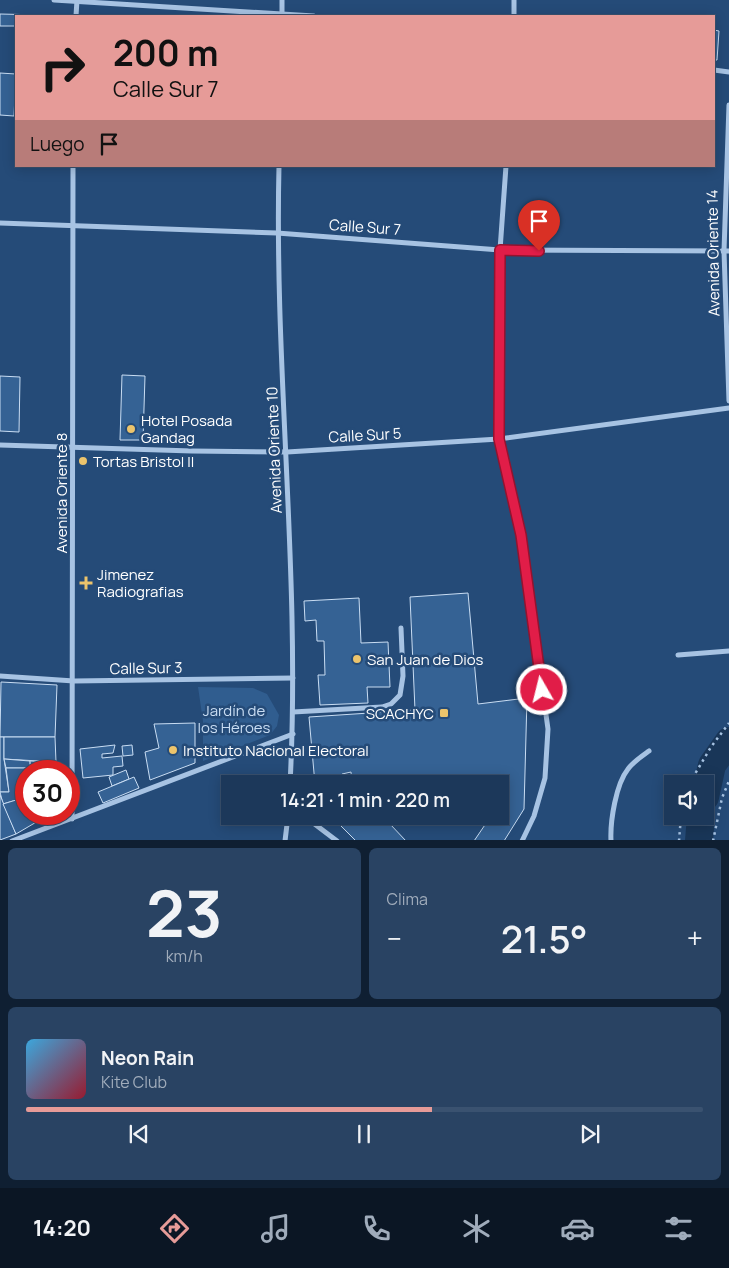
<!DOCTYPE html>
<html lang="es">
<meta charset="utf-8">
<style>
body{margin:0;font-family:Manrope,sans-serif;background:#294363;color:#f1f3f6;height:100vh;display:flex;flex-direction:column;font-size:19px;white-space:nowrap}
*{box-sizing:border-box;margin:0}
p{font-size:16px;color:#a0acbb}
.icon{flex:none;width:28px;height:28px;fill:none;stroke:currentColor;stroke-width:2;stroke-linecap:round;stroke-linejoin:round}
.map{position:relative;height:840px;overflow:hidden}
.panel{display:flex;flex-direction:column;gap:8px;padding:8px;background:#0f1f32;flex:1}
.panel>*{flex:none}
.hud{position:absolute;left:15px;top:15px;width:700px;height:152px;border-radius:0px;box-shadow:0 2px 12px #0003,0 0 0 1px #3a5270;background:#e69b98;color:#111;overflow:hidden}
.fabs{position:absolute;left:664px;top:775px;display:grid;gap:10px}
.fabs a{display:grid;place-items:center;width:50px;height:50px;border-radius:0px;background:#1c385a;box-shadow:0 2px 12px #0003,0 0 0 1px #3a5270;font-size:25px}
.speed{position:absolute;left:15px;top:760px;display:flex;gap:10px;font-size:25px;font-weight:700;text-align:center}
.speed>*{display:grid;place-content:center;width:65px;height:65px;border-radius:50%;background:#1c385a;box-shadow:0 2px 12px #0003,0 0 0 1px #3a5270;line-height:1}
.speed .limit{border:8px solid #d22;background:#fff;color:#111}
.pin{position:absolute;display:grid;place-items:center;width:42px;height:42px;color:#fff;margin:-51px -21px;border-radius:50% 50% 50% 0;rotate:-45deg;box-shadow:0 0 5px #0007}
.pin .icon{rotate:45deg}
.me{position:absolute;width:55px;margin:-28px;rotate:352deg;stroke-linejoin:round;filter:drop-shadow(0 0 4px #0008)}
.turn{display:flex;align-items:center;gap:18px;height:105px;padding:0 15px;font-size:22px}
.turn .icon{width:65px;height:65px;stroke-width:2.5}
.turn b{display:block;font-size:35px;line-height:42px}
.then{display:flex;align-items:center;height:48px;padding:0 15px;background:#0003;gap:10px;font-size:19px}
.big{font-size:38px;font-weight:600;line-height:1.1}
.panel .tile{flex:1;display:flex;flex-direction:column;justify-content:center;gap:8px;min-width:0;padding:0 18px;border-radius:8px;background:#294363}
.panel .dial{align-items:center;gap:0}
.dial b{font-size:65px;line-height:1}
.song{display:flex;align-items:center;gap:15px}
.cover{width:60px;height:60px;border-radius:8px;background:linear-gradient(135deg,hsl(200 70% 55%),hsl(350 70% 35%))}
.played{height:5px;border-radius:2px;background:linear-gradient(90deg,#e69b98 60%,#3a5270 60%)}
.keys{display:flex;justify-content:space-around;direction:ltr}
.heat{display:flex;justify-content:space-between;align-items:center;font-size:28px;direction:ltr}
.panel .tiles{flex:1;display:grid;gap:8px;grid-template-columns:1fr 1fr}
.tile:last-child{grid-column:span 2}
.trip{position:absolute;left:221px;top:775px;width:288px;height:50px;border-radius:0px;background:#1c385a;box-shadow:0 2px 12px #0003,0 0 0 1px #3a5270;font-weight:600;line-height:50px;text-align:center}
.tabs{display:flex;height:80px;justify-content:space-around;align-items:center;background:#0b1624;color:#a0acbb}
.tabs .icon{width:35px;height:35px}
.tabs .current{color:#e69b98}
.tabs b{font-size:22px;color:#f1f3f6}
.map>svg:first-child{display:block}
.green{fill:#305d8f}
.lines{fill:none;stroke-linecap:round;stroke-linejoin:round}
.river{stroke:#193658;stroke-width:28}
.building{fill:#356294;stroke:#c9ddf3}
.path{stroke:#a7c3e3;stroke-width:2.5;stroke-dasharray:2.5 4;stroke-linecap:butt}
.street{stroke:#a7c3e3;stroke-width:5}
.route-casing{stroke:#92132f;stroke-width:12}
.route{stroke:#e11d48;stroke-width:9}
.poi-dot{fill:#ecc46c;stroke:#254b78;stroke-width:2}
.labels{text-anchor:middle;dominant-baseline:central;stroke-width:5;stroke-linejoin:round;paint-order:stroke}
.street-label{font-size:15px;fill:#fff;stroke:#254b78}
.poi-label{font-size:15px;fill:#fff;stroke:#254b78;text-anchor:start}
.park-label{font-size:15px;fill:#c9ddf3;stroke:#254b78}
</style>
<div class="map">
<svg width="729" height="841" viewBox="0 0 729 841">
<rect width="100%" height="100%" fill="#254b78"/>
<path class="green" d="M198,687L253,688L267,694L279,715L277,726L270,735L203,761V721Z"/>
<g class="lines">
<g class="river">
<path d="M705,797L712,765L729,741"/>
<path d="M699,841L701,816"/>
</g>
</g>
<g class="building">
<path d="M0,14L41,15V16H16V26H0Z"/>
<path d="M714,30L719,31L717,60H714Z"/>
<path d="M0,73L16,74L14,116L0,115Z"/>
<path d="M122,375L145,376L143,440H120Z"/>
<path d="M0,376L20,377L19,432L0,431Z"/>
<path d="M468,593L478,704L527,698L524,809L504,841H474L491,816H500V808H505L504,785L501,786V783L352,784L351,772L342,774V784H315L309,717L415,710L410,597Z"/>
<path d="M359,598L361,643L388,642L390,687H367L368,703L320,705L318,675H325L324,641H317L316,620L305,621L304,601Z"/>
<path d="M1,682L57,685L55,737H0Z"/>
<path d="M195,723V763L150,780L145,752L159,748L154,724Z"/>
<path d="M0,737H4V759L9,792H0Z"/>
<path d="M4,737H55L56,762L4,759Z"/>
<path d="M115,745L113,753L102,754V758L122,756L123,766L113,767V775L83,778L80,749Z"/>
<path d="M132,745L133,755L123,756L122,746Z"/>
<path d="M4,759L30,761V768H6Z"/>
<path d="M30,761L56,762L55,771H31Z"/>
<path d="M6,768H30L31,771H26V797L3,804L0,792H9Z"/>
<path d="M126,770L129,779L112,786L109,777Z"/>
<path d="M134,777L139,788L103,803L98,792Z"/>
<path d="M0,795L16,834L0,840Z"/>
<path d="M26,797V814H50L16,834L3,804Z"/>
<path d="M331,816H485L477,817L475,821L439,824H390L406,841H356Z"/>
</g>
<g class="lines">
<g class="path">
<path d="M689,784L711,747L729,723"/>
<path d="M679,841L681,816"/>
<path d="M713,841L722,798L729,781"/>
</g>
<g class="street">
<path d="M54,0L314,16"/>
<path d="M76,16L77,0"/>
<path d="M282,16V0"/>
<path d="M514,16V0"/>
<path d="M714,70L729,72"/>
<path d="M729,105L724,251L729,401"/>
<path d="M279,166C274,372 301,578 290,784"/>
<path d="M506,166L500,250L499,439L521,535L548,729L545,778L534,816L522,841"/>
<path d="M0,223L277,233L500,250L729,251"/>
<path d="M0,445L192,451L287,452L499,439L729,408"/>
<path d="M678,655L729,651"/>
<path d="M0,676L74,681L293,678"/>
<path d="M293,712L382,707L391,704L400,695L403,676L401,628"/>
<path d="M304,816L337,841"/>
<path d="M72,819L73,166"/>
<path d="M12,841L293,734"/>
<path d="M285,841L288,816"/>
<path d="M611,841C610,821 616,784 628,769C633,762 642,756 649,751"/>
</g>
</g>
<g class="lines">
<defs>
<path id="route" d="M539,251L500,250L499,439L521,535L542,690"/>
</defs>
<use href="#route" class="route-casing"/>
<use href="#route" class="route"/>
</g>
<g class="poi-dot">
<circle cx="131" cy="429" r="5"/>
<circle cx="83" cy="461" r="5"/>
<path d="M83.5 575.5h5v5h5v5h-5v5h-5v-5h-5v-5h5z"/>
<circle cx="357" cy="659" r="5"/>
<rect x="439" y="708" width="10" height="10" rx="2.5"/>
<circle cx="173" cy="750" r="5"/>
</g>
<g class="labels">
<g class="street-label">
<text transform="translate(365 227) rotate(4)">Calle Sur 7</text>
<text transform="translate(713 253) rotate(-91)">Avenida Oriente 14</text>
<text transform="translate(365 435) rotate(-3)">Calle Sur 5</text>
<text transform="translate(274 450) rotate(-92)">Avenida Oriente 10</text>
<text transform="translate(61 493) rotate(-90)">Avenida Oriente 8</text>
<text transform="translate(146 668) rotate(-1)">Calle Sur 3</text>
</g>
<g class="poi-label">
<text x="141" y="420">Hotel Posada<tspan x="141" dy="17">Gandag</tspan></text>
<text x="93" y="461">Tortas Bristol II</text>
<text x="97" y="574">Jimenez<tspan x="97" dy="17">Radiografias</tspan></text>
<text x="367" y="659">San Juan de Dios</text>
<text x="434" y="713" text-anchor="end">SCACHYC</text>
<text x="183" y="750">Instituto Nacional Electoral</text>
</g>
<g class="park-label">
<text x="234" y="710">Jardín de<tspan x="234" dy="17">los Héroes</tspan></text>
</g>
</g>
</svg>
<div class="fabs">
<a><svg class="icon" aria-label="sound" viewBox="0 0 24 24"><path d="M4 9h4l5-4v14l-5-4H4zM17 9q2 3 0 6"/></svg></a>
</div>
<div class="speed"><div class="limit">30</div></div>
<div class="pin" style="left:539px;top:251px;background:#d93025"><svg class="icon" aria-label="arrive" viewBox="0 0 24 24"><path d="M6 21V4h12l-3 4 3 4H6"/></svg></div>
<svg class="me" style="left:542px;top:690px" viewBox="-20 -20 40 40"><circle r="17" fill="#e11d48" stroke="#fff" stroke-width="3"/><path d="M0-11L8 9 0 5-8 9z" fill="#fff"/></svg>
<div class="trip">14:21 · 1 min · 220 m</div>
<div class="hud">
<div class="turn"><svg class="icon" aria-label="right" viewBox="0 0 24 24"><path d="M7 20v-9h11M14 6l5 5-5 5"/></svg><div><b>200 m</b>Calle Sur 7</div></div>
<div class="then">Luego<svg class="icon" aria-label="arrive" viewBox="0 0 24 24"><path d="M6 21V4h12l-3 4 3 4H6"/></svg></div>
</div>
</div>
<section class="panel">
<div class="tiles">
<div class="tile dial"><b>23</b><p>km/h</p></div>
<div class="tile"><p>Clima</p>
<div class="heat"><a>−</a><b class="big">21.5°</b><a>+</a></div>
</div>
<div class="tile">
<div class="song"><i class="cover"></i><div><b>Neon Rain</b><p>Kite Club</p></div></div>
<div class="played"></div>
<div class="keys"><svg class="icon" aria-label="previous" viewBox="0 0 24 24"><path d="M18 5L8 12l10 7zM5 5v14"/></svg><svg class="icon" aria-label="pause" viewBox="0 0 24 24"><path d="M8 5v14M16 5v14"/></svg><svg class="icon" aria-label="next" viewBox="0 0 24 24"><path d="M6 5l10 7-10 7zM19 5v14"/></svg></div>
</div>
</div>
</section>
<nav class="tabs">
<b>14:20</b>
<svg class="icon current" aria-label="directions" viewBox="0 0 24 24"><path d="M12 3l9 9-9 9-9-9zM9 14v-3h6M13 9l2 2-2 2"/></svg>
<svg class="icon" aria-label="music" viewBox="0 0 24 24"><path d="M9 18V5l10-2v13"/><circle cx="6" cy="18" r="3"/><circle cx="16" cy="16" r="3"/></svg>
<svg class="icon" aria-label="phone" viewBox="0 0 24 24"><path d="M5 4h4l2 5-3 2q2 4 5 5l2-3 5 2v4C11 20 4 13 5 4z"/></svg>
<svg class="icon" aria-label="climate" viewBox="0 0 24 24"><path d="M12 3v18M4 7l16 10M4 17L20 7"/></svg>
<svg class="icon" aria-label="car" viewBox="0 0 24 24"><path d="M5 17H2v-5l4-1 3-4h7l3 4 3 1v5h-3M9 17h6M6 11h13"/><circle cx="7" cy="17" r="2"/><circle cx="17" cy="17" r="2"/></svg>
<svg class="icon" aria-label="filters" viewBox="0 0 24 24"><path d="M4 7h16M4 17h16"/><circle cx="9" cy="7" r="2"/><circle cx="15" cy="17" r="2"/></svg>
</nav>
